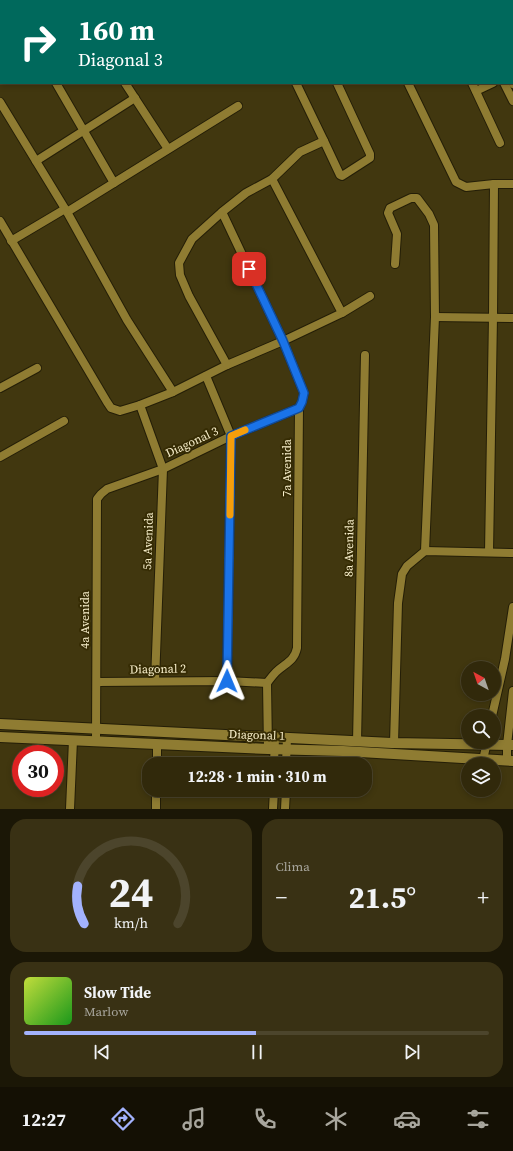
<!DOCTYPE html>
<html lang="es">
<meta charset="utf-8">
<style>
body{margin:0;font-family:"Source Serif 4",serif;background:#393114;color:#f1f3f6;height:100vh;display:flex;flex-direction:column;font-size:15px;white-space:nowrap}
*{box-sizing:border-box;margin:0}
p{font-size:13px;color:#a8a69d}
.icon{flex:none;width:22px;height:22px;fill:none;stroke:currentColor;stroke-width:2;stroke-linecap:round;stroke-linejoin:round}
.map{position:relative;height:809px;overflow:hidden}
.drawer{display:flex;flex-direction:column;gap:10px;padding:10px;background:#1b1706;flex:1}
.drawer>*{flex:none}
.hud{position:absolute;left:0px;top:0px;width:513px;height:84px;box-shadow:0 2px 6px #0003,0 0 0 1px #4c452c;background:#00695c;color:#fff;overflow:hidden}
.needle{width:26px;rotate:320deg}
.buttons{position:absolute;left:461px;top:661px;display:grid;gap:8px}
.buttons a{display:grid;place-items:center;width:40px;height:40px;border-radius:50%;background:#31290b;box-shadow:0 2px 6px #0003,0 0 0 1px #4c452c;font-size:20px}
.speed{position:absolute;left:12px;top:745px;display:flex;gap:8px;font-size:20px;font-weight:700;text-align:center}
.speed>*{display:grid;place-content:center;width:52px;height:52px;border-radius:50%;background:#31290b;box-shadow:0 2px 6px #0003,0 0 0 1px #4c452c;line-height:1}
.speed .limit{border:6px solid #d22;background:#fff;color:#111}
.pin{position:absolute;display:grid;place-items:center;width:34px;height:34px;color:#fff;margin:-17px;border-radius:8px;box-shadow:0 2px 6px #0006}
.me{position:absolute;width:44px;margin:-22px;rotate:1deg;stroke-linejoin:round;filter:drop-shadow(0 0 3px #0008)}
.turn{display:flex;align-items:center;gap:14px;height:84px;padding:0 12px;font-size:18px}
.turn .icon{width:52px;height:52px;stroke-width:2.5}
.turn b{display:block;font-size:28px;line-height:34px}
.big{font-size:30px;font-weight:700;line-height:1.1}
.drawer .tile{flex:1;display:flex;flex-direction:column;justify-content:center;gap:6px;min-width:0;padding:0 14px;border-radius:16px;background:#393114}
.drawer .dial{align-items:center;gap:0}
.dial svg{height:104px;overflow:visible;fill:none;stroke:#4c452c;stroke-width:7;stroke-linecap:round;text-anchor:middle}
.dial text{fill:#f1f3f6;stroke:none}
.song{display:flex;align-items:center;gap:12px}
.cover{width:48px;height:48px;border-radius:6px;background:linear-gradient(135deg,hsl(70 70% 55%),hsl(120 70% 35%))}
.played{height:4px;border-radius:2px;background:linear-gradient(90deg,#a3b2fd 50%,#4c452c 50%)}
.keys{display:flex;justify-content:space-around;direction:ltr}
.heat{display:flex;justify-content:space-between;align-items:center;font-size:22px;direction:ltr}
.drawer .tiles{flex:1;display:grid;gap:10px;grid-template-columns:1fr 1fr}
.tile:last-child{grid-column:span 2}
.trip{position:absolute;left:142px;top:757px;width:230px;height:40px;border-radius:16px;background:#31290b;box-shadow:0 2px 6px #0003,0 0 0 1px #4c452c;font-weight:700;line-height:40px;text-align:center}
.tabs{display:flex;height:64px;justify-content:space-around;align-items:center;background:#141004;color:#a8a69d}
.tabs .icon{width:28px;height:28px}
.tabs .current{color:#a3b2fd}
.tabs b{font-size:18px;color:#f1f3f6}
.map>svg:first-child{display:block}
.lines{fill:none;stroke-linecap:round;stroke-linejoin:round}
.street-casing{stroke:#241e07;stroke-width:10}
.secondary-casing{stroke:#241e07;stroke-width:12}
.street{stroke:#8f7c32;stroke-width:8}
.secondary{stroke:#8f7c32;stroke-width:10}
.route-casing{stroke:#114b97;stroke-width:10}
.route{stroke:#1a73e8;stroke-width:7}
.slow{stroke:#f59e0b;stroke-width:7}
.labels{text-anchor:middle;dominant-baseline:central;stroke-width:4;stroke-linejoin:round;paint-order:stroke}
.street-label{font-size:12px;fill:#f8efcb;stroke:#362c04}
</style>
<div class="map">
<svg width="513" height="809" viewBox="0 0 513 809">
<rect width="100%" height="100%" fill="#41370f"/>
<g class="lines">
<defs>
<g id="street">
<path d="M207,0L208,1"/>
<path d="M369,0V1"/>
<path d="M434,0V1"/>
<path d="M462,0L463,1"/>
<path d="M472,0L473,1"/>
<path d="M66,1L69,0"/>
<path d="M334,1L335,0"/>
<path d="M0,30L1,29"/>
<path d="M512,74H513"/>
<path d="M512,82L513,84"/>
<path d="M56,83L114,183"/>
<path d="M125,83L168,149"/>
<path d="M408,83L456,182L466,187L494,184H513"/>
<path d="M472,83L500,143"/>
<path d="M504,83L513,101"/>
<path d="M476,91L493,83"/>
<path d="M0,102L67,212L127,320L173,392"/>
<path d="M324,141L340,175L342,176L370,158V154L337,83"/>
<path d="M36,161L135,98"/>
<path d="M272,179L342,313"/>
<path d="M67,212L238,106"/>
<path d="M222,212L283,341L304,393L302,402L299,408L297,648C294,662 285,663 276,672C273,675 270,679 267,683"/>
<path d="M0,221L107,402L111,408L120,411L140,405L173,392L227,365L283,341L342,313L370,296"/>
<path d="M11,241L65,209"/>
<path d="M395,264L397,234L388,213L390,208L411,198H417L429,214L434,225L435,317L425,551"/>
<path d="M435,317L513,318"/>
<path d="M227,365L189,296L180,275L179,263L192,239L222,212L246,193L272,179L300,152L324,141L296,83"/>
<path d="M206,376L231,436L227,681"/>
<path d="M0,388L37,368"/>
<path d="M140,405L163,469L155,681"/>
<path d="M0,457L64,421"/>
<path d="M489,552L493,317L494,184"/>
<path d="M97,682L227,681L267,683"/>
<path d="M267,683L268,749"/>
<path d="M492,716L505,659L513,607"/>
<path d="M96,741L97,499L101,494L107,489L163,469L231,436L299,408"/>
<path d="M357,742L365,355"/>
<path d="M394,743L398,603L402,574L407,566L425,551L513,553"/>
<path d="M483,760L487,742"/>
<path d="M507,761V745L513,691"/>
<path d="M157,764V744"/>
<path d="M274,764L275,738"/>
<path d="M286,764L287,738"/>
<path d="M70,809L73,740"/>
<path d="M156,809V790"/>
<path d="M273,809L274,790"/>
<path d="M285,809L286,790"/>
</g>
<g id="secondary">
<path d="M0,724L392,743L513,745"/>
<path d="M0,737L268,749L343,751L513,761"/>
</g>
</defs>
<use href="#street" class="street-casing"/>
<use href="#secondary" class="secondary-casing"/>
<use href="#street" class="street"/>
<use href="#secondary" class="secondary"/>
</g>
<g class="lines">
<defs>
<path id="route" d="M227,681L231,436L299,408L302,402L304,393L283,341L249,269"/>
</defs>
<use href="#route" class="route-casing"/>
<use href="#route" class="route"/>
<path class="slow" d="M230,515L231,436L245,430"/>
</g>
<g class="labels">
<g class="street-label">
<text transform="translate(192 442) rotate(-25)">Diagonal 3</text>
<text transform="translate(287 468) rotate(-90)">7a Avenida</text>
<text transform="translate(148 541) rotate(-88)">5a Avenida</text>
<text transform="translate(349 548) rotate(-89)">8a Avenida</text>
<text transform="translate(85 620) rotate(-90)">4a Avenida</text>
<text transform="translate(158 669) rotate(-1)">Diagonal 2</text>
<text transform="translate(257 735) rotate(2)">Diagonal 1</text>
</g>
</g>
</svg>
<div class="buttons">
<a><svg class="needle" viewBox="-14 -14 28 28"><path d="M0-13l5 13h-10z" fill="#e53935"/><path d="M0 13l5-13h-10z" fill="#a8a69d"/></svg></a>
<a><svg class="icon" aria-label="search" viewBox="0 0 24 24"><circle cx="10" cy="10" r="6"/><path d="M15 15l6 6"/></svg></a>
<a><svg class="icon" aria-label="layers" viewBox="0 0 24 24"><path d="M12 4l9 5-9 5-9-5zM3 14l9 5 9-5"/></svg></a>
</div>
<div class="speed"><div class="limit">30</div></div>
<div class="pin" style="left:249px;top:269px;background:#d93025"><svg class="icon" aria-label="arrive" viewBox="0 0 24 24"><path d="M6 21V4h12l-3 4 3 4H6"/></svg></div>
<svg class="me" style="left:227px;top:681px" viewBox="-20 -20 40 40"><path d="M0-17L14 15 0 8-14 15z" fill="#1a73e8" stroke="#fff" stroke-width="4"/></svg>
<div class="trip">12:28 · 1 min · 310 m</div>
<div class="hud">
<div class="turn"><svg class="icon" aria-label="right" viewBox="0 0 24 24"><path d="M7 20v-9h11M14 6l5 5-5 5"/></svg><div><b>160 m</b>Diagonal 3</div></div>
</div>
</div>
<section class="drawer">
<div class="tiles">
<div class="tile dial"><svg viewBox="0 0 100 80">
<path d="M14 69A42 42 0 1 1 86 69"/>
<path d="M14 69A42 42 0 0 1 9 40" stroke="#a3b2fd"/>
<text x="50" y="56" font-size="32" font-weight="700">24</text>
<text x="50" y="72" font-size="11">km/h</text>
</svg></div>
<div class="tile"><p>Clima</p>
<div class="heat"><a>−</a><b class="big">21.5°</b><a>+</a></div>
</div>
<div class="tile">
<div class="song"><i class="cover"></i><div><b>Slow Tide</b><p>Marlow</p></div></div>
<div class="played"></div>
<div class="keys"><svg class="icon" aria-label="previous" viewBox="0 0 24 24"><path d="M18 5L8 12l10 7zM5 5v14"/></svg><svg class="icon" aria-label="pause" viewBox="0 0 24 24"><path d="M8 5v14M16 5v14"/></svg><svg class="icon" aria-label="next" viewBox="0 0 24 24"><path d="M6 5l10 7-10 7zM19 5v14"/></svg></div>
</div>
</div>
</section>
<nav class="tabs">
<b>12:27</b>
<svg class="icon current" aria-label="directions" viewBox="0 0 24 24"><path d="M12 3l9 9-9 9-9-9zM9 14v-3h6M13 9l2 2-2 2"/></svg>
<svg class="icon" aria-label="music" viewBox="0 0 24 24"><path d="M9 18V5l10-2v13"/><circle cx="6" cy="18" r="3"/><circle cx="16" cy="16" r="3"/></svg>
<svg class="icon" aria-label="phone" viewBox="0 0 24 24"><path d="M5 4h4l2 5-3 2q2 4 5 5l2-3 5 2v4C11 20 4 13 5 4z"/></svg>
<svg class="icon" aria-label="climate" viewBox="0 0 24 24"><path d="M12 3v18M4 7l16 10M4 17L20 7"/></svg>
<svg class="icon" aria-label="car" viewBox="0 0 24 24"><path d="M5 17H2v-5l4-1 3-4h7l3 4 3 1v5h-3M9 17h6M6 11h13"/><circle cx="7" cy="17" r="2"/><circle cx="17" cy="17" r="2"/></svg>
<svg class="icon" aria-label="filters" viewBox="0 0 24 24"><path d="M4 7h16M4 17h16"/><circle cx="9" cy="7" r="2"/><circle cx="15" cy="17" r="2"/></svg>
</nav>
